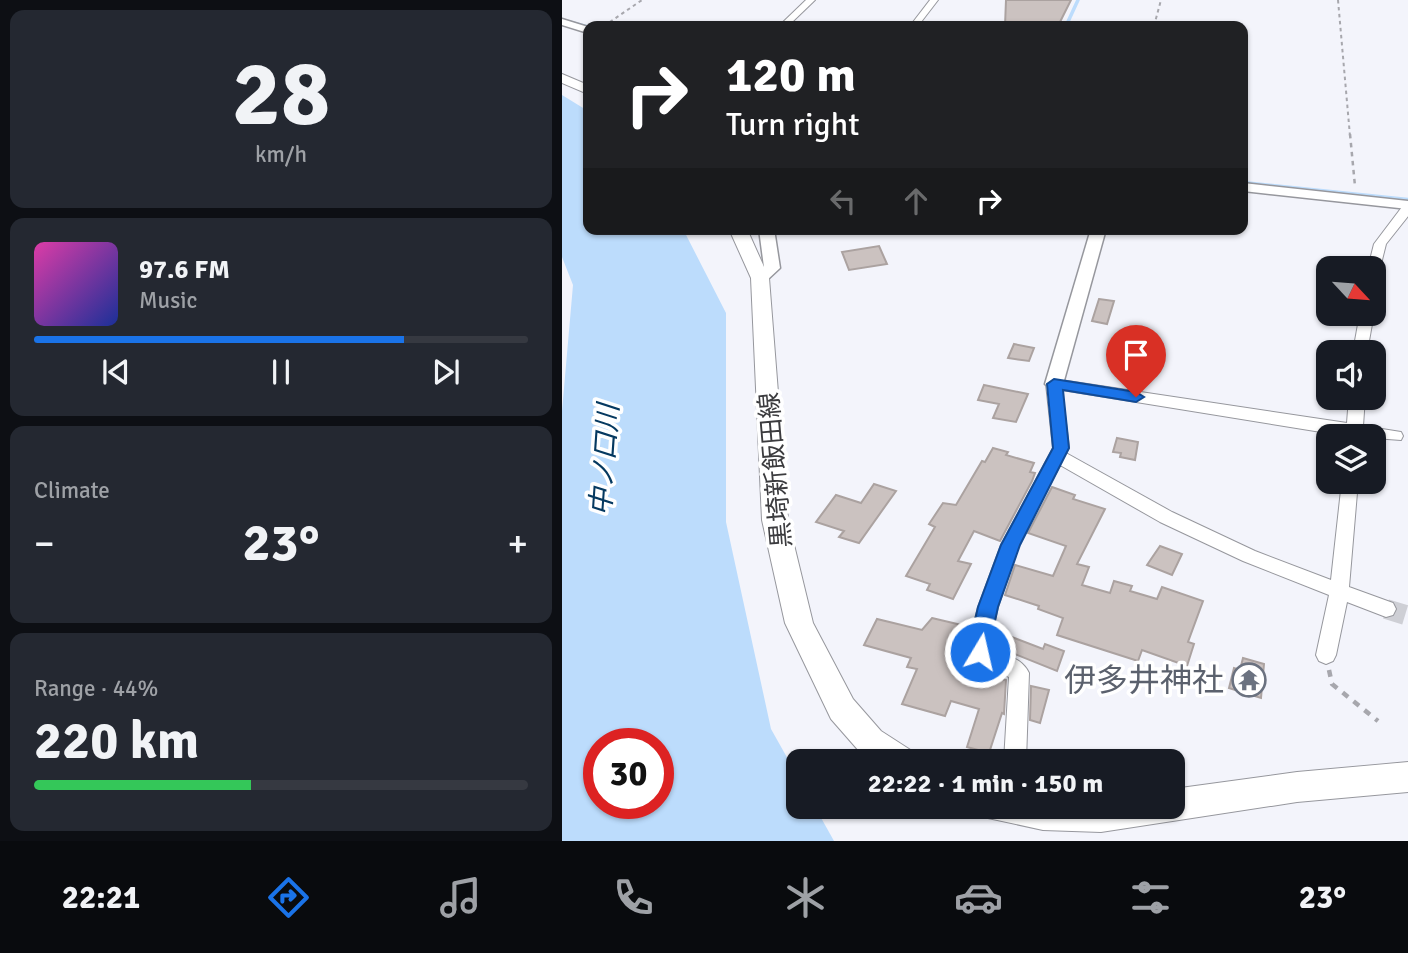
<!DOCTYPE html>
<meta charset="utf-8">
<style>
body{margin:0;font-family:Signika,"Noto Sans JP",sans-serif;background:#242831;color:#f1f3f6;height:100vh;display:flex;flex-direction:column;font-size:26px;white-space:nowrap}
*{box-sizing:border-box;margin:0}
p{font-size:23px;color:#9ea1a6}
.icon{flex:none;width:38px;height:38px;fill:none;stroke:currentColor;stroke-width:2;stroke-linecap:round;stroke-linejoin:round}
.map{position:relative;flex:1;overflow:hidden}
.side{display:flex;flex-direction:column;gap:10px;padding:10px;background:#0d0f14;width:562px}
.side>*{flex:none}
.top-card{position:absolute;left:21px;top:21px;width:665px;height:214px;border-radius:14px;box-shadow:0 2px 5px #0004;background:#202124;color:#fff;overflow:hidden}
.needle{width:46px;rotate:116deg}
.fabs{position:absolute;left:754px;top:256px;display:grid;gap:14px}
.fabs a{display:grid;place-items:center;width:70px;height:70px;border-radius:14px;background:#171b24;box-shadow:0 2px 5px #0004;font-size:35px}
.speed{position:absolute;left:21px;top:728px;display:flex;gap:14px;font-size:35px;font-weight:700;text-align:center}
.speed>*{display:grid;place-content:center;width:91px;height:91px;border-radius:50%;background:#171b24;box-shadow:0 2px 5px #0004;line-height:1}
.speed .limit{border:10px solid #d22;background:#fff;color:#111}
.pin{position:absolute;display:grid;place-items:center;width:60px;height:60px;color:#fff;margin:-72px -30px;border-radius:50% 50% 50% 0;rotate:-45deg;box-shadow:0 0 7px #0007}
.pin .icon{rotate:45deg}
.me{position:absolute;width:77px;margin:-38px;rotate:9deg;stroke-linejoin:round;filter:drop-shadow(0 0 5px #0008)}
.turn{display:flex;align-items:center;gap:24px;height:147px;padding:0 28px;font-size:32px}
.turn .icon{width:91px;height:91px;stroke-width:2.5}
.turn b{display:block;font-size:49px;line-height:60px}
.lanes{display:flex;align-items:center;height:66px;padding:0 28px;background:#0003;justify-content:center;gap:35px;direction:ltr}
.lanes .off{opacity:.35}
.big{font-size:52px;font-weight:700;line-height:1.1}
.side .widget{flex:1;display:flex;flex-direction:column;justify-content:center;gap:10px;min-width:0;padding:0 24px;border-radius:14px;background:#242831}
.side .dial{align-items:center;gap:0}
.dial b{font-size:91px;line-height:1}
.song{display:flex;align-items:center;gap:21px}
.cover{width:84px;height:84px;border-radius:10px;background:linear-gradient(135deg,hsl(320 70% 55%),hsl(230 70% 35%))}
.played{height:7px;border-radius:4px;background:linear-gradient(90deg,#1a73e8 75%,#363941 75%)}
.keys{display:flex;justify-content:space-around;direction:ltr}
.heat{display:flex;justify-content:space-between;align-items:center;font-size:38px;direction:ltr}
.charge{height:10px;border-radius:5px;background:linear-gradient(90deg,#34c759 44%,#363941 0)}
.trip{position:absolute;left:224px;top:749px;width:399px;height:70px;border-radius:14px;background:#171b24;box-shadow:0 2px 5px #0004;font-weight:700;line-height:70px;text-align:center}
.menu{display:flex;height:112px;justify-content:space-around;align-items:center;background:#090b0e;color:#9ea1a6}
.menu .icon{width:49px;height:49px}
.menu .active{color:#1a73e8}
.menu b{font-size:32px;color:#f1f3f6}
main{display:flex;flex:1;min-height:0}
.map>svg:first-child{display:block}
.water{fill:#bcdcfc;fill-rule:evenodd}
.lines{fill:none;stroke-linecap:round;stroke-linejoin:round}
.stream-far1{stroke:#bcdcfc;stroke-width:3.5}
.stream{stroke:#bcdcfc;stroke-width:4.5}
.building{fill:#cbc2c0;stroke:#aba2a0;stroke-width:2}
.minor-tunnel{stroke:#cecfd5;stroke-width:20;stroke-dasharray:20 10;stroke-linecap:butt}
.minor-casing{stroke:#96979d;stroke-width:2}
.tertiary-casing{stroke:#96979d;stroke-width:3}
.secondary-casing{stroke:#96979d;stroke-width:2}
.path-far2{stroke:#a7a7ad;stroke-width:2;stroke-dasharray:3.5 3.5;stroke-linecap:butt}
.path-far1{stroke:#a7a7ad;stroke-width:2.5;stroke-dasharray:4.5 4.5;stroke-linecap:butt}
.path{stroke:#a7a7ad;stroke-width:4.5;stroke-dasharray:7 7;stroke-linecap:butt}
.minor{fill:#fff;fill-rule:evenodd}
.tertiary{fill:#fff;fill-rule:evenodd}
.secondary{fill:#fff;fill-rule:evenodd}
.route{fill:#1a73e8;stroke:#114b97;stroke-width:2}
.labels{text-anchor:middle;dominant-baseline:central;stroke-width:7;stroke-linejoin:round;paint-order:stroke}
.street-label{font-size:26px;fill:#3b3b3e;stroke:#fff}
.water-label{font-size:28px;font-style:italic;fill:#053960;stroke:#fff}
.near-worship-label{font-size:32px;fill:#5b616d;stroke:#fff;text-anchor:end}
</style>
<main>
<section class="side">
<div class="widget dial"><b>28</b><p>km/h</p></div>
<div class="widget">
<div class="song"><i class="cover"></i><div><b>97.6 FM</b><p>Music</p></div></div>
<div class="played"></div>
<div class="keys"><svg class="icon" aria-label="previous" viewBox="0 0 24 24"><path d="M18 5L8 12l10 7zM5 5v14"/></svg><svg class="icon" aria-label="pause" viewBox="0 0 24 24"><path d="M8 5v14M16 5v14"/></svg><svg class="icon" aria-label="next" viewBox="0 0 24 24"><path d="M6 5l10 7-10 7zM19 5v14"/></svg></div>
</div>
<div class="widget"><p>Climate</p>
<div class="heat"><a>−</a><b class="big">23°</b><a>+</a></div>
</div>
<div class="widget"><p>Range · 44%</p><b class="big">220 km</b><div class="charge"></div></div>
</section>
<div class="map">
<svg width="847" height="841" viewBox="0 0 847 841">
<rect width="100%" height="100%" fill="#f3f4fb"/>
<path class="water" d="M0,95L26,111V229H121L164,313V522L209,729L236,777V807H253L272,841H0V411L11,285L0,257ZM37,744H96V803H37Z"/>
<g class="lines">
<g class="stream-far1">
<path d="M0,20L26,27"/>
<path d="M504,26L516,0"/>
</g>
<path class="stream" d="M681,183L847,200"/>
</g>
<g class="building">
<path d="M444,0H509L496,26H443Z"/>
<path d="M317,246L325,264L287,270L280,252Z"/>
<path d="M537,299L552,301L545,324L530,321Z"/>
<path d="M452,344L472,348L467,361L446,358Z"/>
<path d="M422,385L466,394L454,422L431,418L437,404L416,400Z"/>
<path d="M555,438L576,442L573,460L558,457L559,453L551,452Z"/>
<path d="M431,448L446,452L444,455L472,463L468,472L473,473L470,481L438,541L412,531L396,561L409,564L391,599L365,590L368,584L344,576L373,527L367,524L381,503L394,505L420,461L423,462Z"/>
<path d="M312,484L334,491L297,543L277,537L282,531L254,522L274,495L299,503Z"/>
<path d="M490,487L513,495L511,499L543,509L515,564L527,567L520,585L548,593L552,581L570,586L568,591L595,599L600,587L641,601L626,642L632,644L625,666L580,650L576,661L495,635L501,618L476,609L477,606L443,595L453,565L491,576L504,546L466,533Z"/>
<path d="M598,546L620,554L610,575L585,565Z"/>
<path d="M370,618L408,627L404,644L408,658L404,671L444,680L442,714L440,713L427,753L405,747L417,709L389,701L383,716L340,704L355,669L345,667L349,658L302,645L315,619L360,630Z"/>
<path d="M434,631L481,649L483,644L502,651L495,671L433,646L430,644Z"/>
<path d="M681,658L702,664L699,698L667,688L672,668L678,670Z"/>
<path d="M469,686L487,690L478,723L468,720Z"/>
</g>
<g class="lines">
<path class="minor-tunnel" d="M824,609L847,616"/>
<defs>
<g id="minor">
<path d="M244,0H253L226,26H217Z"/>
<path d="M368,0H376L356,26H348Z"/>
<path d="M843,203H847V215L824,244L818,268L812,272V268H806L812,244Z"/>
<path d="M798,313H812L805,352H791Z"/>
<path d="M492,379L785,423L787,397H803L801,426L839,432L841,436L839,440L812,438V436H784L500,390L507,448L504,453L610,512L693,551L769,580L780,481H796L787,587L831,603L834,609L831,615L824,617L785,602L774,655L771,661L764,664L757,661L754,655L767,595L681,561L598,522L498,465L457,545L436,607L427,645C439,655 459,656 467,673L464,761H442L447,677L411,658L407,645L416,607L439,545L491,448L484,384Z"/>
</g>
<g id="tertiary">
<path d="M0,19L26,27V33L0,25Z"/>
<path d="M681,183L847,201V209L681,191Z"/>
<path d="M197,229H212L218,268L204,281L198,283L190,278L202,267Z"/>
<path d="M529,229H544L501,384L492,390L483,384Z"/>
</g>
<g id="secondary">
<path d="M0,74L26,85V94L0,83Z"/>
<path d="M167,229H185L207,278L226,520L251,623L291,699L319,731L350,751L355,761H312L297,751L269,719L223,623L200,520L189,278Z"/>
<path d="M847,762V792L735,802L539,832L481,830L426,818L422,807H611V789L735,772Z"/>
</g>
</defs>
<use href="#minor" class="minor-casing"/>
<use href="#tertiary" class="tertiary-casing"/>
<use href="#secondary" class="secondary-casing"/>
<g class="path-far2">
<path d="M776,0L788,136"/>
<path d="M42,26L80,0"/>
<path d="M592,26L599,0"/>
</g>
<path class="path-far1" d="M788,134L793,186"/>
<path class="path" d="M767,670L770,684L816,721"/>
<use href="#minor" class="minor"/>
<use href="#tertiary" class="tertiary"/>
<use href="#secondary" class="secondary"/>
</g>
<path class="route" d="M492,379L574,392L582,397L574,402L501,390L507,448L458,545L436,607L425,658L418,661L411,658L407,645L416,607L439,545L491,448L485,384Z"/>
<defs>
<symbol id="temple-ring" viewBox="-11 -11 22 22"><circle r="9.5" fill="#fff" stroke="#6b7280" stroke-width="1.5"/><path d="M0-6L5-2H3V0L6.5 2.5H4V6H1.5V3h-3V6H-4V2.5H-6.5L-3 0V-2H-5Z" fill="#6b7280"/></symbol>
</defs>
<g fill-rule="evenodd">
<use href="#temple-ring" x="668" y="661" width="38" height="38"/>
</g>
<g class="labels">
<g class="street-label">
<text transform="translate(214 470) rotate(-95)">黒埼新飯田線</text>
</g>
<g class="water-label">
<text transform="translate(43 460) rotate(-86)">中ノ口川</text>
</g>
<g class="near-worship-label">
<text x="662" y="680">伊多井神社</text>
</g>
</g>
</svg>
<div class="fabs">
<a><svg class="needle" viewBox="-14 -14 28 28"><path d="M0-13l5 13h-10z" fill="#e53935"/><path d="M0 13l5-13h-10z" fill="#9ea1a6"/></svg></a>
<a><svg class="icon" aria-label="sound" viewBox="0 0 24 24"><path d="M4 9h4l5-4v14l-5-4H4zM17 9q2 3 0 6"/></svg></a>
<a><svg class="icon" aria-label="layers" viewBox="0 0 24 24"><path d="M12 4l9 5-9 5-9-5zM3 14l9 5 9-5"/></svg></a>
</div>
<div class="speed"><div class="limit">30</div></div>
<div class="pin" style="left:574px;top:397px;background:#d93025"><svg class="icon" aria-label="arrive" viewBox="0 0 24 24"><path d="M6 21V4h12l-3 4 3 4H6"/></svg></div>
<svg class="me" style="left:418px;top:652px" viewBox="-20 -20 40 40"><circle r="17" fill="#1a73e8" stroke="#fff" stroke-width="3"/><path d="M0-11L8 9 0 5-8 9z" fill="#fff"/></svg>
<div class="trip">22:22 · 1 min · 150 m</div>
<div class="top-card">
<div class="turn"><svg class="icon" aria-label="right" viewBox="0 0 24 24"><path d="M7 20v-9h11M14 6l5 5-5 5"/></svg><div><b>120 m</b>Turn right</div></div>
<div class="lanes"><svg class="icon off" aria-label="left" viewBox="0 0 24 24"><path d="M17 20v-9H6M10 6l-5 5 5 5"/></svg><svg class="icon off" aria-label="ahead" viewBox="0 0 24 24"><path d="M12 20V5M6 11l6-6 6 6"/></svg><svg class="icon" aria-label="right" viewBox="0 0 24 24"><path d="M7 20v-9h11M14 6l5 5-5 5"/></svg></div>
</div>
</div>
</main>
<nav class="menu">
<b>22:21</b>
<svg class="icon active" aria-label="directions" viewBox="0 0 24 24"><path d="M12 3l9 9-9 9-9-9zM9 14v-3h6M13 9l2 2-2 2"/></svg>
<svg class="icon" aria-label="music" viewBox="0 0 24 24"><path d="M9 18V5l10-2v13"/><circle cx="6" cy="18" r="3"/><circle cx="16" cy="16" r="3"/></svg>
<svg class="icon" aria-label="phone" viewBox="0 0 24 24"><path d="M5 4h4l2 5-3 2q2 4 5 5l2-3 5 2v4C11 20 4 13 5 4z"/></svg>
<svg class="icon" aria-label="climate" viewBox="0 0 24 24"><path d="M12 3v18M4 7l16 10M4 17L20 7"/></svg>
<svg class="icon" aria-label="car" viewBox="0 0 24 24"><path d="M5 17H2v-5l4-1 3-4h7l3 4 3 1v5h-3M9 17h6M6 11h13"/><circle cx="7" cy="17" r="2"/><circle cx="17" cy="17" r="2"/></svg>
<svg class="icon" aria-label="filters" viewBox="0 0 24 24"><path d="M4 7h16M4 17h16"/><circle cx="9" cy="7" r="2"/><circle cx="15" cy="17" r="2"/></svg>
<b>23°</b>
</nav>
